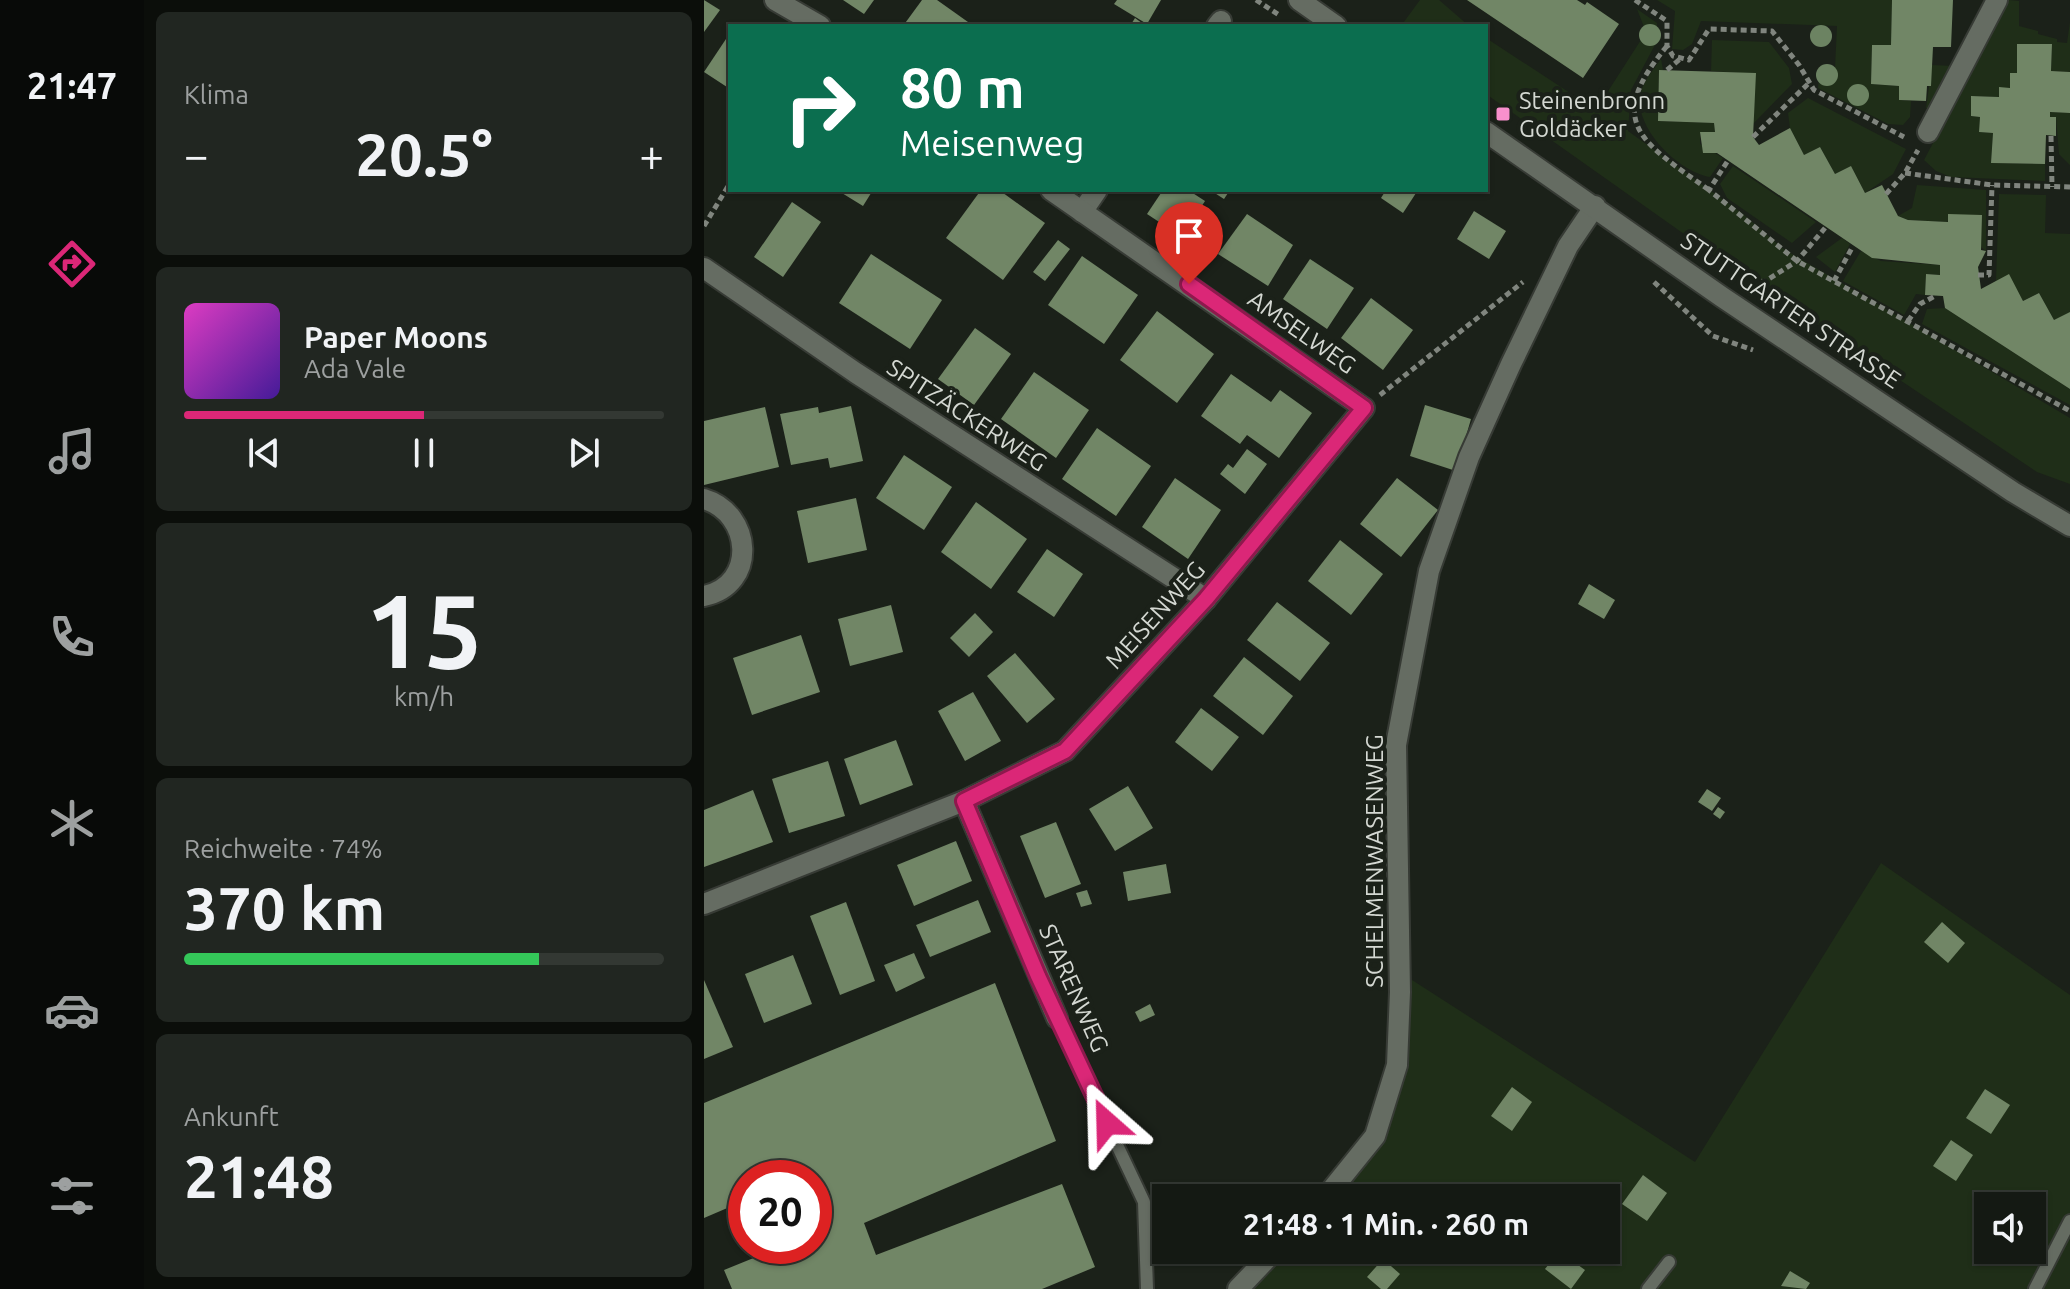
<!DOCTYPE html>
<html lang="de">
<meta charset="utf-8">
<style>
body{margin:0;font-family:Ubuntu,sans-serif;background:#212621;color:#f1f3f6;height:100vh;display:flex;flex-direction:column;font-size:30px;white-space:nowrap}
*{box-sizing:border-box;margin:0}
p{font-size:26px;color:#9da0a0}
.icon{flex:none;width:44px;height:44px;fill:none;stroke:currentColor;stroke-width:2;stroke-linecap:round;stroke-linejoin:round}
.map{position:relative;flex:1;overflow:hidden}
.side{display:flex;flex-direction:column;gap:12px;padding:12px;background:#0b0e0a;width:560px}
.side>*{flex:none}
.top-card{position:absolute;left:24px;top:24px;width:760px;height:168px;border-radius:0px;box-shadow:0 2px 6px #0004,0 0 0 2px #333833;background:#0b6e4f;color:#fff;overflow:hidden}
.buttons{position:absolute;left:1270px;top:1192px;display:grid;gap:16px}
.buttons a{display:grid;place-items:center;width:72px;height:72px;border-radius:0px;background:#141913;box-shadow:0 2px 6px #0004,0 0 0 2px #333833;font-size:40px}
.speed{position:absolute;left:24px;top:1160px;display:flex;gap:16px;font-size:40px;font-weight:700;text-align:center}
.speed>*{display:grid;place-content:center;width:104px;height:104px;border-radius:50%;background:#141913;box-shadow:0 2px 6px #0004,0 0 0 2px #333833;line-height:1}
.speed .limit{border:12px solid #d22;background:#fff;color:#111}
.pin{position:absolute;display:grid;place-items:center;width:68px;height:68px;color:#fff;margin:-82px -34px;border-radius:50% 50% 50% 0;rotate:-45deg;box-shadow:0 0 8px #0007}
.pin .icon{rotate:45deg}
.me{position:absolute;width:88px;margin:-44px;rotate:335deg;stroke-linejoin:round;filter:drop-shadow(0 0 6px #0008)}
.turn{display:flex;align-items:center;gap:28px;height:168px;padding:0 40px;font-size:36px}
.turn .icon{width:104px;height:104px;stroke-width:2.5}
.turn b{display:block;font-size:56px;line-height:68px}
.big{font-size:60px;font-weight:700;line-height:1.1}
.side .widget{flex:1;display:flex;flex-direction:column;justify-content:center;gap:12px;min-width:0;padding:0 28px;border-radius:12px;background:#212621}
.side .dial{align-items:center;gap:0}
.dial b{font-size:104px;line-height:1}
.song{display:flex;align-items:center;gap:24px}
.cover{width:96px;height:96px;border-radius:12px;background:linear-gradient(135deg,hsl(310 70% 55%),hsl(260 70% 35%))}
.played{height:8px;border-radius:4px;background:linear-gradient(90deg,#db2777 50%,#333833 50%)}
.keys{display:flex;justify-content:space-around;direction:ltr}
.heat{display:flex;justify-content:space-between;align-items:center;font-size:44px;direction:ltr}
.charge{height:12px;border-radius:6px;background:linear-gradient(90deg,#34c759 74%,#333833 0)}
.trip{position:absolute;left:448px;top:1184px;width:468px;height:80px;border-radius:0px;background:#141913;box-shadow:0 2px 6px #0004,0 0 0 2px #333833;font-weight:700;line-height:80px;text-align:center}
main{display:flex;flex:1;min-height:0}
.dock{display:flex;flex-direction:column;width:144px;justify-content:space-around;align-items:center;background:#080a08;color:#9da0a0}
.dock .icon{width:56px;height:56px}
.dock .active{color:#db2777}
.dock b{font-size:36px;color:#f1f3f6}
.map>svg:first-child{display:block}
.green{fill:#1f2e18;fill-rule:evenodd}
.building{fill:#718666}
.lines{fill:none;stroke-linecap:round;stroke-linejoin:round}
.service-casing{stroke:#373b35;stroke-width:16}
.minor-casing{stroke:#373b35;stroke-width:24}
.secondary-casing{stroke:#373b35;stroke-width:24}
.path{stroke:#80857e;stroke-width:5;stroke-dasharray:6 4;stroke-linecap:butt}
.service{stroke:#656c62;stroke-width:12}
.minor{stroke:#656c62;stroke-width:20}
.secondary{stroke:#656c62;stroke-width:20}
.tree{fill:#6c8362}
.route-casing{stroke:#8e194d;stroke-width:20}
.route{stroke:#db2777;stroke-width:14}
.poi-dot{fill:#f890cc;stroke:#1b2119;stroke-width:3}
.labels{text-anchor:middle;dominant-baseline:central;stroke-width:8;stroke-linejoin:round;paint-order:stroke}
.poi-label{font-size:24px;fill:#d4d8d2;stroke:#1b2119;text-anchor:start}
.street-label{font-size:24px;fill:#d4d8d2;stroke:#1b2119}
</style>
<main>
<nav class="dock">
<b>21:47</b>
<svg class="icon active" aria-label="directions" viewBox="0 0 24 24"><path d="M12 3l9 9-9 9-9-9zM9 14v-3h6M13 9l2 2-2 2"/></svg>
<svg class="icon" aria-label="music" viewBox="0 0 24 24"><path d="M9 18V5l10-2v13"/><circle cx="6" cy="18" r="3"/><circle cx="16" cy="16" r="3"/></svg>
<svg class="icon" aria-label="phone" viewBox="0 0 24 24"><path d="M5 4h4l2 5-3 2q2 4 5 5l2-3 5 2v4C11 20 4 13 5 4z"/></svg>
<svg class="icon" aria-label="climate" viewBox="0 0 24 24"><path d="M12 3v18M4 7l16 10M4 17L20 7"/></svg>
<svg class="icon" aria-label="car" viewBox="0 0 24 24"><path d="M5 17H2v-5l4-1 3-4h7l3 4 3 1v5h-3M9 17h6M6 11h13"/><circle cx="7" cy="17" r="2"/><circle cx="17" cy="17" r="2"/></svg>
<svg class="icon" aria-label="filters" viewBox="0 0 24 24"><path d="M4 7h16M4 17h16"/><circle cx="9" cy="7" r="2"/><circle cx="15" cy="17" r="2"/></svg>
</nav>
<section class="side">
<div class="widget"><p>Klima</p>
<div class="heat"><a>−</a><b class="big">20.5°</b><a>+</a></div>
</div>
<div class="widget">
<div class="song"><i class="cover"></i><div><b>Paper Moons</b><p>Ada Vale</p></div></div>
<div class="played"></div>
<div class="keys"><svg class="icon" aria-label="previous" viewBox="0 0 24 24"><path d="M18 5L8 12l10 7zM5 5v14"/></svg><svg class="icon" aria-label="pause" viewBox="0 0 24 24"><path d="M8 5v14M16 5v14"/></svg><svg class="icon" aria-label="next" viewBox="0 0 24 24"><path d="M6 5l10 7-10 7zM19 5v14"/></svg></div>
</div>
<div class="widget dial"><b>15</b><p>km/h</p></div>
<div class="widget"><p>Reichweite · 74%</p><b class="big">370 km</b><div class="charge"></div></div>
<div class="widget"><p>Ankunft</p><b class="big">21:48</b></div>
</section>
<div class="map">
<svg width="1366" height="1289" viewBox="0 0 1366 1289">
<rect width="100%" height="100%" fill="#1b2119"/>
<g class="green">
<path d="M716,0H735L765,26H697Z"/>
<path d="M953,0H1188L1187,45H1168L1167,84L1195,86L1196,100L1207,101L1206,117L1199,125L1184,124L1114,88L1116,68H1131L1133,26L997,21L988,44L979,50L968,49L971,11Z"/>
<path d="M1305,0L1315,1V26L1334,31V34L1353,39V42L1363,43L1366,22V72L1347,71L1348,44H1314L1313,73H1306V88H1295V97L1268,96L1267,116L1276,117L1275,132L1289,133L1287,163L1341,164V181L1247,177L1232,171L1220,160Z"/>
<path d="M933,9L953,23V41L927,90L924,131L1039,214L1078,248L1366,418V484L1333,472L1014,258L782,94V38L892,110L942,32Z"/>
<path d="M1008,40L1065,42L1085,68L1088,84L1049,124L1051,74L1007,71Z"/>
<path d="M957,59L959,70L955,71L954,121L1010,123L1011,132H996V144L1019,158L1006,177C975,172 928,127 937,92C940,80 950,69 957,59Z"/>
<path d="M1228,65L1250,66L1232,109L1222,108Z"/>
<path d="M1104,98L1202,149L1189,174L1161,193L1147,166L1131,174L1116,147L1100,155L1086,128L1084,113Z"/>
<path d="M1346,112L1366,113V165L1355,154L1352,118L1346,117Z"/>
<path d="M1029,166L1112,222L1088,243L1023,198L1016,184Z"/>
<path d="M1213,185L1282,190V251L1244,222L1204,220L1194,216L1208,208Z"/>
<path d="M1295,194L1342,195L1341,233L1366,234V314L1350,320L1335,293L1319,301L1305,275L1292,281Z"/>
<path d="M1138,238L1146,244L1131,272L1112,257Z"/>
<path d="M1157,251L1177,261L1236,265V275L1222,274L1221,295L1212,294L1200,315L1139,281Z"/>
<path d="M1241,308L1366,389V405L1218,324L1223,309Z"/>
<path d="M1177,863L1366,995V1289H542L581,1250H902V1198H632L669,1148L708,980L991,1162ZM1284,1206H1328V1250H1284Z"/>
</g>
<g class="building">
<path d="M0,0L16,10L0,32Z"/>
<path d="M139,0H170L160,14Z"/>
<path d="M218,0H233L264,22L261,26H199Z"/>
<path d="M413,0H457L443,24L410,4Z"/>
<path d="M763,0H873L881,5L883,2L915,24L879,78Z"/>
<path d="M1188,0H1249L1247,47H1229L1227,86H1223L1222,101L1195,100V86L1167,84L1168,45H1187Z"/>
<path d="M431,18L442,26H426Z"/>
<path d="M26,33V89L0,72Z"/>
<path d="M1313,44H1348L1347,71L1366,72V113L1346,112V117H1352V136L1342,135L1341,164L1287,163L1289,133L1275,132L1276,117L1267,116V96L1295,97V87L1306,88V73H1313Z"/>
<path d="M955,70L1052,73L1049,137L1055,145L1086,128L1100,155L1116,147L1131,174L1147,166L1161,193L1178,185L1194,216L1204,220L1244,222V214L1278,215L1277,250L1282,251L1274,267L1277,289L1305,274L1319,301L1335,293L1350,320L1366,312V389L1241,308L1239,296L1221,295L1222,274L1236,275V265L1168,258L1013,153H999L996,132H1011L1010,123L954,121Z"/>
<path d="M133,190H169L159,206Z"/>
<path d="M277,190H295L341,223L299,280L242,238Z"/>
<path d="M459,190H484L501,201L478,237L443,214Z"/>
<path d="M506,190H526L520,199Z"/>
<path d="M682,190H714L699,213L677,198Z"/>
<path d="M88,202L117,222L79,277L50,257Z"/>
<path d="M770,211L802,231L785,259L753,239Z"/>
<path d="M543,214L589,245L564,286L514,254Z"/>
<path d="M354,240L366,249L341,281L329,272Z"/>
<path d="M167,254L238,300L206,349L135,303Z"/>
<path d="M378,256L434,295L400,344L344,305Z"/>
<path d="M606,259L650,288L623,329L579,299Z"/>
<path d="M667,298L709,330L679,370L637,338Z"/>
<path d="M453,311L510,354L473,403L416,360Z"/>
<path d="M271,328L307,354L270,405L234,379Z"/>
<path d="M330,372L385,410L352,458L297,419Z"/>
<path d="M527,374L567,402L576,390L608,413L575,458L543,435L536,444L497,416Z"/>
<path d="M721,405L767,419L752,471L706,456Z"/>
<path d="M147,406L159,461L126,468L124,458L87,465L76,414L114,407L115,413Z"/>
<path d="M61,407L75,467L0,485V421Z"/>
<path d="M393,428L447,466L412,516L358,479Z"/>
<path d="M543,449L563,464L541,494L516,474L524,464L529,468Z"/>
<path d="M200,455L248,487L220,530L172,498Z"/>
<path d="M471,478L517,510L484,559L438,527Z"/>
<path d="M693,478L734,510L697,557L656,524Z"/>
<path d="M152,498L163,550L104,563L93,511Z"/>
<path d="M272,502L323,539L287,589L237,552Z"/>
<path d="M636,540L679,574L647,615L604,581Z"/>
<path d="M343,549L379,574L350,617L313,592Z"/>
<path d="M885,584L911,600L900,619L874,604Z"/>
<path d="M573,602L626,643L596,681L543,640Z"/>
<path d="M187,605L199,652L146,666L134,619Z"/>
<path d="M271,613L289,632L265,657L246,638Z"/>
<path d="M97,635L116,692L48,715L29,658Z"/>
<path d="M311,653L351,699L323,723L283,676Z"/>
<path d="M540,657L589,696L559,735L509,696Z"/>
<path d="M269,692L297,741L261,761L234,711Z"/>
<path d="M497,708L535,737L508,771L471,742Z"/>
<path d="M192,740L209,785L156,805L140,759Z"/>
<path d="M124,761L141,816L85,833L68,779Z"/>
<path d="M424,786L449,828L411,851L385,809Z"/>
<path d="M1003,789L1017,798L1008,811L994,802Z"/>
<path d="M49,790L69,842L0,867V810Z"/>
<path d="M1014,807L1021,812L1016,819L1009,814Z"/>
<path d="M352,822L377,884L341,898L316,836Z"/>
<path d="M252,841L268,881L210,906L193,865Z"/>
<path d="M462,864L467,893L424,901L419,872Z"/>
<path d="M383,890L388,904L377,907L372,893Z"/>
<path d="M274,900L287,932L226,957L212,925Z"/>
<path d="M142,902L171,981L136,995L106,916Z"/>
<path d="M1238,922L1261,943L1244,963L1220,942Z"/>
<path d="M210,953L221,978L192,992L180,965Z"/>
<path d="M89,955L108,1004L60,1023L41,974Z"/>
<path d="M0,980L29,1047L0,1059Z"/>
<path d="M291,983L352,1141L160,1223L172,1255L358,1184L391,1267L338,1289H28L20,1270L79,1246H110V1178H42V1200L0,1218V1103Z"/>
<path d="M446,1004L451,1015L436,1022L431,1012Z"/>
<path d="M808,1087L828,1102L808,1131L787,1116Z"/>
<path d="M1281,1089L1306,1105L1287,1134L1262,1118Z"/>
<path d="M1247,1140L1269,1155L1252,1181L1229,1166Z"/>
<path d="M939,1175L963,1193L943,1221L918,1204Z"/>
<path d="M855,1251L881,1270L867,1289L841,1269Z"/>
<path d="M679,1259L696,1274L683,1289H677L663,1277Z"/>
<path d="M1086,1271L1106,1283L1102,1289L1077,1286Z"/>
</g>
<g class="lines">
<defs>
<g id="service">
<path d="M353,1018L440,1202L443,1289"/>
<path d="M944,1289L965,1262"/>
<path d="M1331,1289L1366,1221"/>
</g>
<g id="minor">
<path d="M71,0L116,26"/>
<path d="M513,26L517,21"/>
<path d="M1224,132L1293,0"/>
<path d="M378,212L393,190"/>
<path d="M0,268L152,373L502,599"/>
<path d="M0,499C48,513 54,585 0,596"/>
<path d="M260,801L353,1018"/>
<path d="M0,904L260,801L361,751L502,599L660,408L347,190"/>
<path d="M621,1198L671,1136L693,1065L696,992L692,745L725,571L765,457L807,364L864,246L891,206"/>
<path d="M534,1289L571,1250"/>
</g>
<g id="secondary">
<path d="M595,0L632,26"/>
<path d="M782,132L1018,297L1309,492L1366,526"/>
</g>
</defs>
<use href="#service" class="service-casing"/>
<use href="#minor" class="minor-casing"/>
<use href="#secondary" class="secondary-casing"/>
<g class="path">
<path d="M552,0L575,15"/>
<path d="M931,0L963,21V46L969,56L985,60L1005,29L1068,31L1095,65L1110,90L1200,137"/>
<path d="M963,46C899,123 938,142 1005,190"/>
<path d="M963,70L976,59"/>
<path d="M1347,136L1348,187"/>
<path d="M1049,137L1106,82"/>
<path d="M1023,162L1005,190L1093,261L1366,411"/>
<path d="M1201,173L1288,185L1366,187"/>
<path d="M1182,194L1201,173L1214,150"/>
<path d="M0,226L26,183"/>
<path d="M1028,273L1060,282L1093,261L1121,228"/>
<path d="M1274,275H1285L1288,185"/>
<path d="M1130,281L1149,246"/>
<path d="M950,282L1009,336L1049,350"/>
<path d="M1204,321L1216,304L1231,296"/>
<path d="M676,395L819,282"/>
</g>
<use href="#service" class="service"/>
<use href="#minor" class="minor"/>
<use href="#secondary" class="secondary"/>
</g>
<g class="tree">
<circle cx="946" cy="35" r="11"/>
<circle cx="1117" cy="36" r="11"/>
<circle cx="1123" cy="75" r="11"/>
<circle cx="1154" cy="95" r="11"/>
</g>
<g class="lines">
<defs>
<path id="route" d="M403,1123L334,976L260,801L361,751L502,599L660,408L485,284"/>
</defs>
<use href="#route" class="route-casing"/>
<use href="#route" class="route"/>
</g>
<rect class="poi-dot" x="791" y="106" width="16" height="16" rx="4"/>
<g class="labels">
<g class="poi-label">
<text x="815" y="100">Steinenbronn<tspan x="815" dy="28">Goldäcker</tspan></text>
</g>
<g class="street-label">
<text transform="translate(1087 310) rotate(34)">STUTTGARTER STRASSE</text>
<text transform="translate(598 332) rotate(35)">AMSELWEG</text>
<text transform="translate(263 415) rotate(33)">SPITZÄCKERWEG</text>
<text transform="translate(451 615) rotate(-48)">MEISENWEG</text>
<text transform="translate(670 861) rotate(-90)">SCHELMENWASENWEG</text>
<text transform="translate(370 988) rotate(66)">STARENWEG</text>
</g>
</g>
</svg>
<div class="buttons">
<a><svg class="icon" aria-label="sound" viewBox="0 0 24 24"><path d="M4 9h4l5-4v14l-5-4H4zM17 9q2 3 0 6"/></svg></a>
</div>
<div class="speed"><div class="limit">20</div></div>
<div class="pin" style="left:485px;top:284px;background:#d93025"><svg class="icon" aria-label="arrive" viewBox="0 0 24 24"><path d="M6 21V4h12l-3 4 3 4H6"/></svg></div>
<svg class="me" style="left:403px;top:1123px" viewBox="-20 -20 40 40"><path d="M0-17L14 15 0 8-14 15z" fill="#db2777" stroke="#fff" stroke-width="4"/></svg>
<div class="trip">21:48 · 1 Min. · 260 m</div>
<div class="top-card">
<div class="turn"><svg class="icon" aria-label="right" viewBox="0 0 24 24"><path d="M7 20v-9h11M14 6l5 5-5 5"/></svg><div><b>80 m</b>Meisenweg</div></div>
</div>
</div>
</main>
